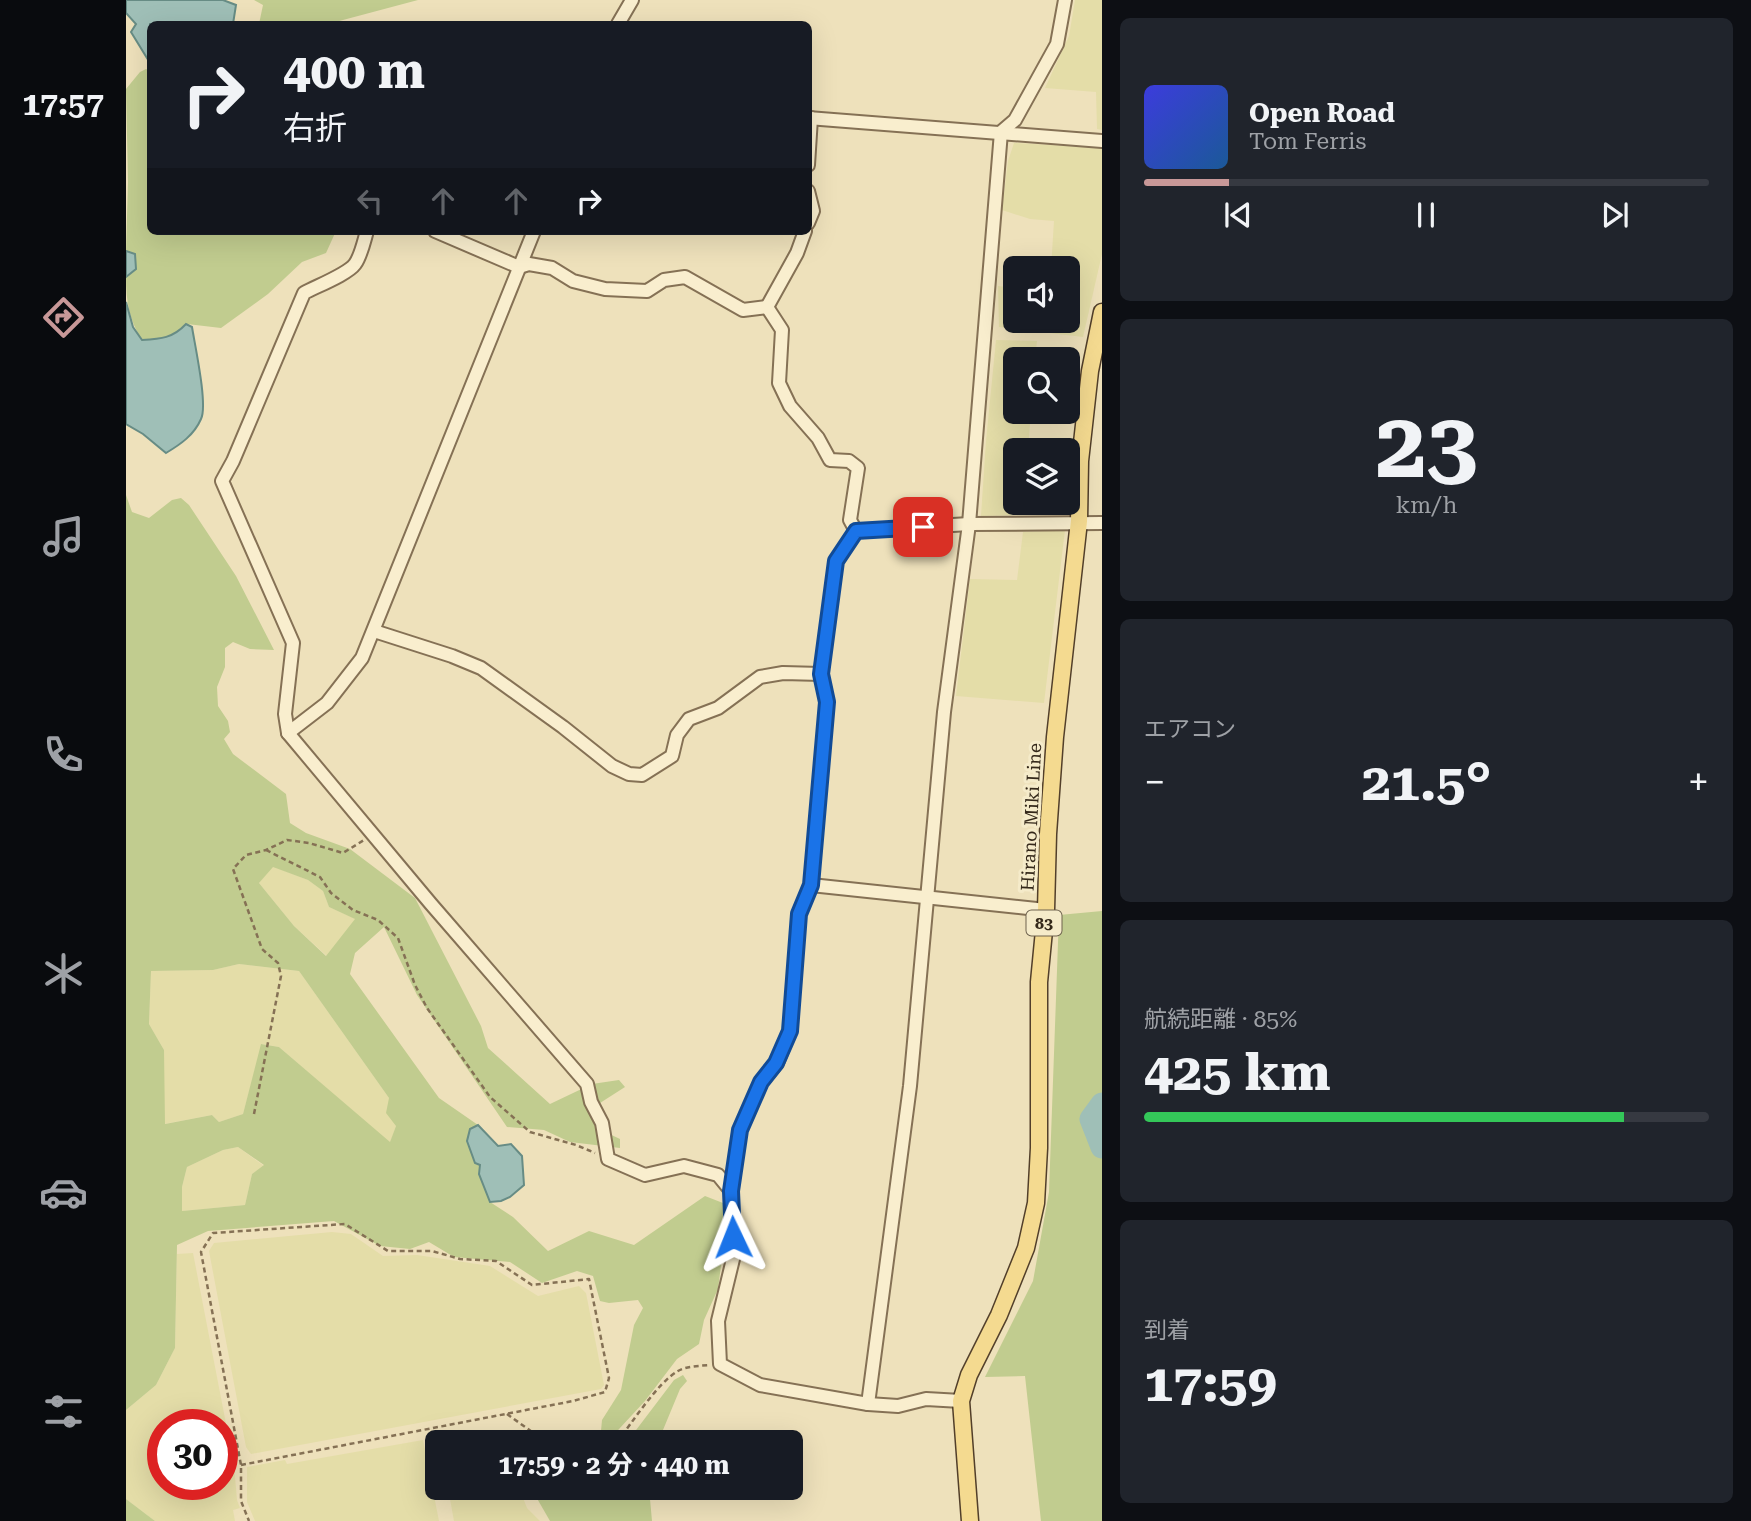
<!DOCTYPE html>
<html lang="ja">
<meta charset="utf-8">
<style>
body{margin:0;font-family:"Roboto Serif","Noto Sans JP",serif;background:#20242c;color:#f1f3f6;height:100vh;display:flex;flex-direction:column;font-size:26px;white-space:nowrap}
*{box-sizing:border-box;margin:0}
p{font-size:23px;color:#9ea1a6}
.icon{flex:none;width:38px;height:38px;fill:none;stroke:currentColor;stroke-width:2;stroke-linecap:round;stroke-linejoin:round}
.map{position:relative;flex:1;overflow:hidden}
.side{display:flex;flex-direction:column;gap:18px;padding:18px;background:#0d0f14;width:649px}
.side>*{flex:none}
.top-card{position:absolute;left:21px;top:21px;width:665px;height:214px;border-radius:10px;box-shadow:0 7px 28px #0002;background:#171b24;color:#f1f3f6;overflow:hidden}
.buttons{position:absolute;left:877px;top:256px;display:grid;gap:14px}
.buttons a{display:grid;place-items:center;width:77px;height:77px;border-radius:10px;background:#171b24;box-shadow:0 7px 28px #0002;font-size:35px}
.speed{position:absolute;left:21px;top:1409px;display:flex;gap:14px;font-size:35px;font-weight:700;text-align:center}
.speed>*{display:grid;place-content:center;width:91px;height:91px;border-radius:50%;background:#171b24;box-shadow:0 7px 28px #0002;line-height:1}
.speed .limit{border:10px solid #d22;background:#fff;color:#111}
.pin{position:absolute;display:grid;place-items:center;width:60px;height:60px;color:#fff;margin:-30px;border-radius:14px;box-shadow:0 4px 10px #0006}
.me{position:absolute;width:77px;margin:-38px;rotate:358deg;stroke-linejoin:round;filter:drop-shadow(0 0 5px #0008)}
.turn{display:flex;align-items:center;gap:24px;height:147px;padding:0 21px;font-size:32px}
.turn .icon{width:91px;height:91px;stroke-width:2.5}
.turn b{display:block;font-size:49px;line-height:60px}
.lanes{display:flex;align-items:center;height:66px;padding:0 21px;background:#0003;justify-content:center;gap:35px;direction:ltr}
.lanes .off{opacity:.35}
.big{font-size:52px;font-weight:700;line-height:1.1}
.side .card{flex:1;display:flex;flex-direction:column;justify-content:center;gap:10px;min-width:0;padding:0 24px;border-radius:10px;background:#20242c}
.side .dial{align-items:center;gap:0}
.dial b{font-size:91px;line-height:1}
.song{display:flex;align-items:center;gap:21px}
.cover{width:84px;height:84px;border-radius:10px;background:linear-gradient(135deg,hsl(240 70% 55%),hsl(210 70% 35%))}
.played{height:7px;border-radius:4px;background:linear-gradient(90deg,#c89898 15%,#363941 15%)}
.keys{display:flex;justify-content:space-around;direction:ltr}
.heat{display:flex;justify-content:space-between;align-items:center;font-size:38px;direction:ltr}
.charge{height:10px;border-radius:5px;background:linear-gradient(90deg,#34c759 85%,#363941 0)}
.trip{position:absolute;left:299px;top:1430px;width:378px;height:70px;border-radius:10px;background:#171b24;box-shadow:0 7px 28px #0002;font-weight:700;line-height:70px;text-align:center}
main{display:flex;flex:1;min-height:0}
.tab-bar{display:flex;flex-direction:column;width:126px;justify-content:space-around;align-items:center;background:#090b0e;color:#9ea1a6}
.tab-bar .icon{width:49px;height:49px}
.tab-bar .current{color:#c89898}
.tab-bar b{font-size:32px;color:#f1f3f6}
.map>svg:first-child{display:block}
.farmland{fill:#e4dda8;fill-rule:evenodd}
.green{fill:#c1cc8f;fill-rule:evenodd}
.water{fill:#9fbfb7;stroke:#678c85;stroke-width:2}
.lines{fill:none;stroke-linecap:round;stroke-linejoin:round}
.river{stroke:#9fbfb7;stroke-width:23}
.minor-casing{stroke:#857155;stroke-width:16}
.major-casing{stroke:#523f2a;stroke-width:19}
.path{stroke:#857155;stroke-width:2.5;stroke-dasharray:5 3.5;stroke-linecap:butt}
.minor{stroke:#f9eece;stroke-width:12}
.major{stroke:#f4da90;stroke-width:16}
.route-casing{stroke:#114b97;stroke-width:18}
.route{stroke:#1a73e8;stroke-width:12}
.labels{text-anchor:middle;dominant-baseline:central;stroke-width:6;stroke-linejoin:round;paint-order:stroke}
.shield{fill:#f5ebca;stroke:#6e624f;stroke-width:2}
.shield-label{font-size:16px;font-weight:bold;fill:#34281a}
.street-label{font-size:18px;fill:#34281a;stroke:#f5ebca}
</style>
<main>
<nav class="tab-bar">
<b>17:57</b>
<svg class="icon current" aria-label="directions" viewBox="0 0 24 24"><path d="M12 3l9 9-9 9-9-9zM9 14v-3h6M13 9l2 2-2 2"/></svg>
<svg class="icon" aria-label="music" viewBox="0 0 24 24"><path d="M9 18V5l10-2v13"/><circle cx="6" cy="18" r="3"/><circle cx="16" cy="16" r="3"/></svg>
<svg class="icon" aria-label="phone" viewBox="0 0 24 24"><path d="M5 4h4l2 5-3 2q2 4 5 5l2-3 5 2v4C11 20 4 13 5 4z"/></svg>
<svg class="icon" aria-label="climate" viewBox="0 0 24 24"><path d="M12 3v18M4 7l16 10M4 17L20 7"/></svg>
<svg class="icon" aria-label="car" viewBox="0 0 24 24"><path d="M5 17H2v-5l4-1 3-4h7l3 4 3 1v5h-3M9 17h6M6 11h13"/><circle cx="7" cy="17" r="2"/><circle cx="17" cy="17" r="2"/></svg>
<svg class="icon" aria-label="filters" viewBox="0 0 24 24"><path d="M4 7h16M4 17h16"/><circle cx="9" cy="7" r="2"/><circle cx="15" cy="17" r="2"/></svg>
</nav>
<div class="map">
<svg width="976" height="1521" viewBox="0 0 976 1521">
<rect width="100%" height="100%" fill="#eee1bb"/>
<g class="farmland">
<path d="M949,0H976V130L971,129L970,92L919,88L943,36Z"/>
<path d="M888,143L976,148V254L957,337L873,327L872,286L889,288V320H942V268H925L928,221L904,219L876,210L882,161Z"/>
<path d="M870,340L911,341L909,359H889V411H905L902,450H889V502H898L897,515L855,516L860,441Z"/>
<path d="M939,530L918,703L830,696L844,579L891,580L897,532Z"/>
<path d="M146,866L182,880L197,891L203,907L230,919L201,956L168,926L133,883Z"/>
<path d="M113,964L173,971L263,1098L270,1126L264,1143L153,1047L136,1044L117,1114L93,1122L86,1115L38,1124V1050L23,1024L25,971L87,970Z"/>
<path d="M112,1147L138,1166L126,1174L119,1205L56,1211V1187L61,1167L97,1150Z"/>
<path d="M206,1232L225,1234L257,1256L291,1255L364,1266L412,1296L453,1286L460,1293L478,1385L475,1389L125,1454L120,1447L83,1251L88,1243Z"/>
<path d="M67,1253L108,1465L111,1500L114,1508L107,1510L109,1521H29L0,1499V1410L30,1385L49,1348L51,1254ZM37,1424H96V1484H37Z"/>
<path d="M369,1431L373,1442H318Z"/>
<path d="M297,1440L313,1521H129L121,1502V1467L159,1460L161,1464Z"/>
<path d="M322,1488H393L401,1508L414,1521H328Z"/>
</g>
<g class="green">
<path d="M128,0H292L202,24H133L137,5Z"/>
<path d="M20,69L24,71V231H210L200,253L176,262L142,294L95,328L61,324C47,338 35,339 16,340C3,320 0,301 0,277L10,269L9,254L0,251L2,182L0,89L14,72Z"/>
<path d="M0,495L6,512L23,518L46,500L55,498L63,505L110,576L148,650L124,649L107,642L99,648V667L91,687L92,706L102,721L104,732L98,739L107,754L160,794L164,823L180,833L224,849L289,898L355,1026L362,1048L424,1104L466,1084L493,1080L499,1087L474,1103L477,1131L494,1139V1148L444,1142L418,1130L381,1127L291,995L258,927L229,953L224,974L313,1098L352,1125L344,1129L354,1165L353,1175L364,1202L387,1217L422,1251L463,1231L508,1245L579,1196L597,1203L603,1210L605,1220L596,1258L592,1289L578,1320L573,1344L551,1359L519,1401L481,1442H474L476,1420L495,1390L508,1325L517,1308L512,1300L483,1303L474,1301L467,1276L451,1271L416,1283L384,1262L328,1257L303,1242L284,1249L254,1246L208,1221L82,1231L51,1245L49,1348L30,1385L0,1410ZM147,867L182,880L197,891L203,907L229,919L200,956L168,926L133,883ZM113,964L173,971L263,1098L260,1113L270,1126L264,1142L153,1047L135,1044L117,1114L93,1122L86,1115L39,1124L38,1050L23,1024L25,971L87,970ZM112,1147L138,1165L126,1174L119,1205L56,1211V1187L61,1167L97,1150Z"/>
<path d="M976,911V1521H915L899,1376L859,1377L907,1281L923,1192L933,915Z"/>
<path d="M557,1375L561,1381L554,1389L532,1442H501L548,1380Z"/>
<path d="M405,1488H523L526,1521H424Z"/>
<path d="M0,1499L29,1521H0Z"/>
</g>
<g class="water">
<path d="M0,0H97L110,5L107,24H24V63L5,32L10,24L0,13Z"/>
<path d="M0,251L9,254L10,269L0,277Z"/>
<path d="M0,302L7,327L16,340C35,339 47,338 60,324L66,327C69,346 82,405 75,419C68,435 55,444 40,453L17,434L0,424Z"/>
<path d="M352,1125L372,1146L385,1144L396,1156L398,1185L384,1197L375,1201L364,1202L353,1174L354,1165L349,1163L341,1141L344,1129Z"/>
</g>
<g class="lines">
<path class="river" d="M976,1104L965,1119L976,1147"/>
<defs>
<g id="minor">
<path d="M492,24L506,0"/>
<path d="M682,118L976,141"/>
<path d="M682,165L685,118"/>
<path d="M682,191L687,211L682,223"/>
<path d="M241,231C238,241 235,256 229,264C222,274 191,286 178,293L107,461L96,481L167,643L159,714L162,733L305,904L461,1084L465,1102L476,1123L482,1159L519,1175L558,1166L592,1175L605,1191"/>
<path d="M309,231L393,267L403,264L426,268L447,281L479,289L521,291L538,280L559,277L617,310L641,307"/>
<path d="M641,307L656,330L653,383L664,406L692,438L704,460L723,461L732,468L724,520L730,531"/>
<path d="M641,307L671,253L679,231"/>
<path d="M730,531L710,561L695,674L701,702L685,885L673,914L664,1030L651,1063L635,1082L614,1130L605,1191L608,1255L592,1321L594,1364L634,1385L742,1404L772,1406L800,1399L835,1401"/>
<path d="M730,531L843,524L976,523"/>
<path d="M248,631L326,656L355,668L437,727L486,766L503,774L516,775L546,756L551,735L563,719L592,708L634,677L657,673L695,674"/>
<path d="M162,733L201,703L236,658L408,231"/>
<path d="M685,885L920,910"/>
<path d="M742,1404L784,1086L818,712L843,524L875,132L889,120L931,44L939,0"/>
</g>
<path id="major" d="M844,1521L835,1401L843,1375L873,1315L900,1248L910,1203L913,1148V982L920,910L922,834L929,737L953,521L954,461L964,371L976,312"/>
</defs>
<use href="#minor" class="minor-casing"/>
<use href="#major" class="major-casing"/>
<g class="path">
<path d="M140,850L194,877L205,893L227,910L252,920L272,938L289,985L301,1008L364,1097L404,1132L450,1145L469,1153"/>
<path d="M128,1114L155,976L152,963L136,949L107,869L120,855L140,850L161,840L183,843L217,853L238,840"/>
<path d="M381,1414L420,1442"/>
<path d="M491,1442C506,1423 532,1382 552,1371C561,1366 573,1366 584,1365"/>
<path d="M115,1465L447,1401L479,1392L483,1378L463,1279L406,1285L370,1261L334,1259L306,1251H262L219,1224L87,1233L75,1252L115,1465V1501L123,1521"/>
</g>
<use href="#minor" class="minor"/>
<use href="#major" class="major"/>
</g>
<g class="lines">
<defs>
<path id="route" d="M607,1237L605,1191L614,1130L635,1082L650,1063L664,1031L673,914L685,885L701,702L695,674L710,561L730,531L797,527"/>
</defs>
<use href="#route" class="route-casing"/>
<use href="#route" class="route"/>
</g>
<g class="labels">
<rect class="shield" x="900.5" y="910.5" width="35" height="25" rx="5"/>
<g class="shield-label">
<text x="918" y="923">83</text>
</g>
<g class="street-label">
<text transform="translate(905 817) rotate(-87)">Hirano Miki Line</text>
</g>
</g>
</svg>
<div class="buttons">
<a><svg class="icon" aria-label="sound" viewBox="0 0 24 24"><path d="M4 9h4l5-4v14l-5-4H4zM17 9q2 3 0 6"/></svg></a>
<a><svg class="icon" aria-label="search" viewBox="0 0 24 24"><circle cx="10" cy="10" r="6"/><path d="M15 15l6 6"/></svg></a>
<a><svg class="icon" aria-label="layers" viewBox="0 0 24 24"><path d="M12 4l9 5-9 5-9-5zM3 14l9 5 9-5"/></svg></a>
</div>
<div class="speed"><div class="limit">30</div></div>
<div class="pin" style="left:797px;top:527px;background:#d93025"><svg class="icon" aria-label="arrive" viewBox="0 0 24 24"><path d="M6 21V4h12l-3 4 3 4H6"/></svg></div>
<svg class="me" style="left:607px;top:1237px" viewBox="-20 -20 40 40"><path d="M0-17L14 15 0 8-14 15z" fill="#1a73e8" stroke="#fff" stroke-width="4"/></svg>
<div class="trip">17:59 · 2 分 · 440 m</div>
<div class="top-card">
<div class="turn"><svg class="icon" aria-label="right" viewBox="0 0 24 24"><path d="M7 20v-9h11M14 6l5 5-5 5"/></svg><div><b>400 m</b>右折</div></div>
<div class="lanes"><svg class="icon off" aria-label="left" viewBox="0 0 24 24"><path d="M17 20v-9H6M10 6l-5 5 5 5"/></svg><svg class="icon off" aria-label="ahead" viewBox="0 0 24 24"><path d="M12 20V5M6 11l6-6 6 6"/></svg><svg class="icon off" aria-label="ahead" viewBox="0 0 24 24"><path d="M12 20V5M6 11l6-6 6 6"/></svg><svg class="icon" aria-label="right" viewBox="0 0 24 24"><path d="M7 20v-9h11M14 6l5 5-5 5"/></svg></div>
</div>
</div>
<section class="side">
<div class="card">
<div class="song"><i class="cover"></i><div><b>Open Road</b><p>Tom Ferris</p></div></div>
<div class="played"></div>
<div class="keys"><svg class="icon" aria-label="previous" viewBox="0 0 24 24"><path d="M18 5L8 12l10 7zM5 5v14"/></svg><svg class="icon" aria-label="pause" viewBox="0 0 24 24"><path d="M8 5v14M16 5v14"/></svg><svg class="icon" aria-label="next" viewBox="0 0 24 24"><path d="M6 5l10 7-10 7zM19 5v14"/></svg></div>
</div>
<div class="card dial"><b>23</b><p>km/h</p></div>
<div class="card"><p>エアコン</p>
<div class="heat"><a>−</a><b class="big">21.5°</b><a>+</a></div>
</div>
<div class="card"><p>航続距離 · 85%</p><b class="big">425 km</b><div class="charge"></div></div>
<div class="card"><p>到着</p><b class="big">17:59</b></div>
</section>
</main>
